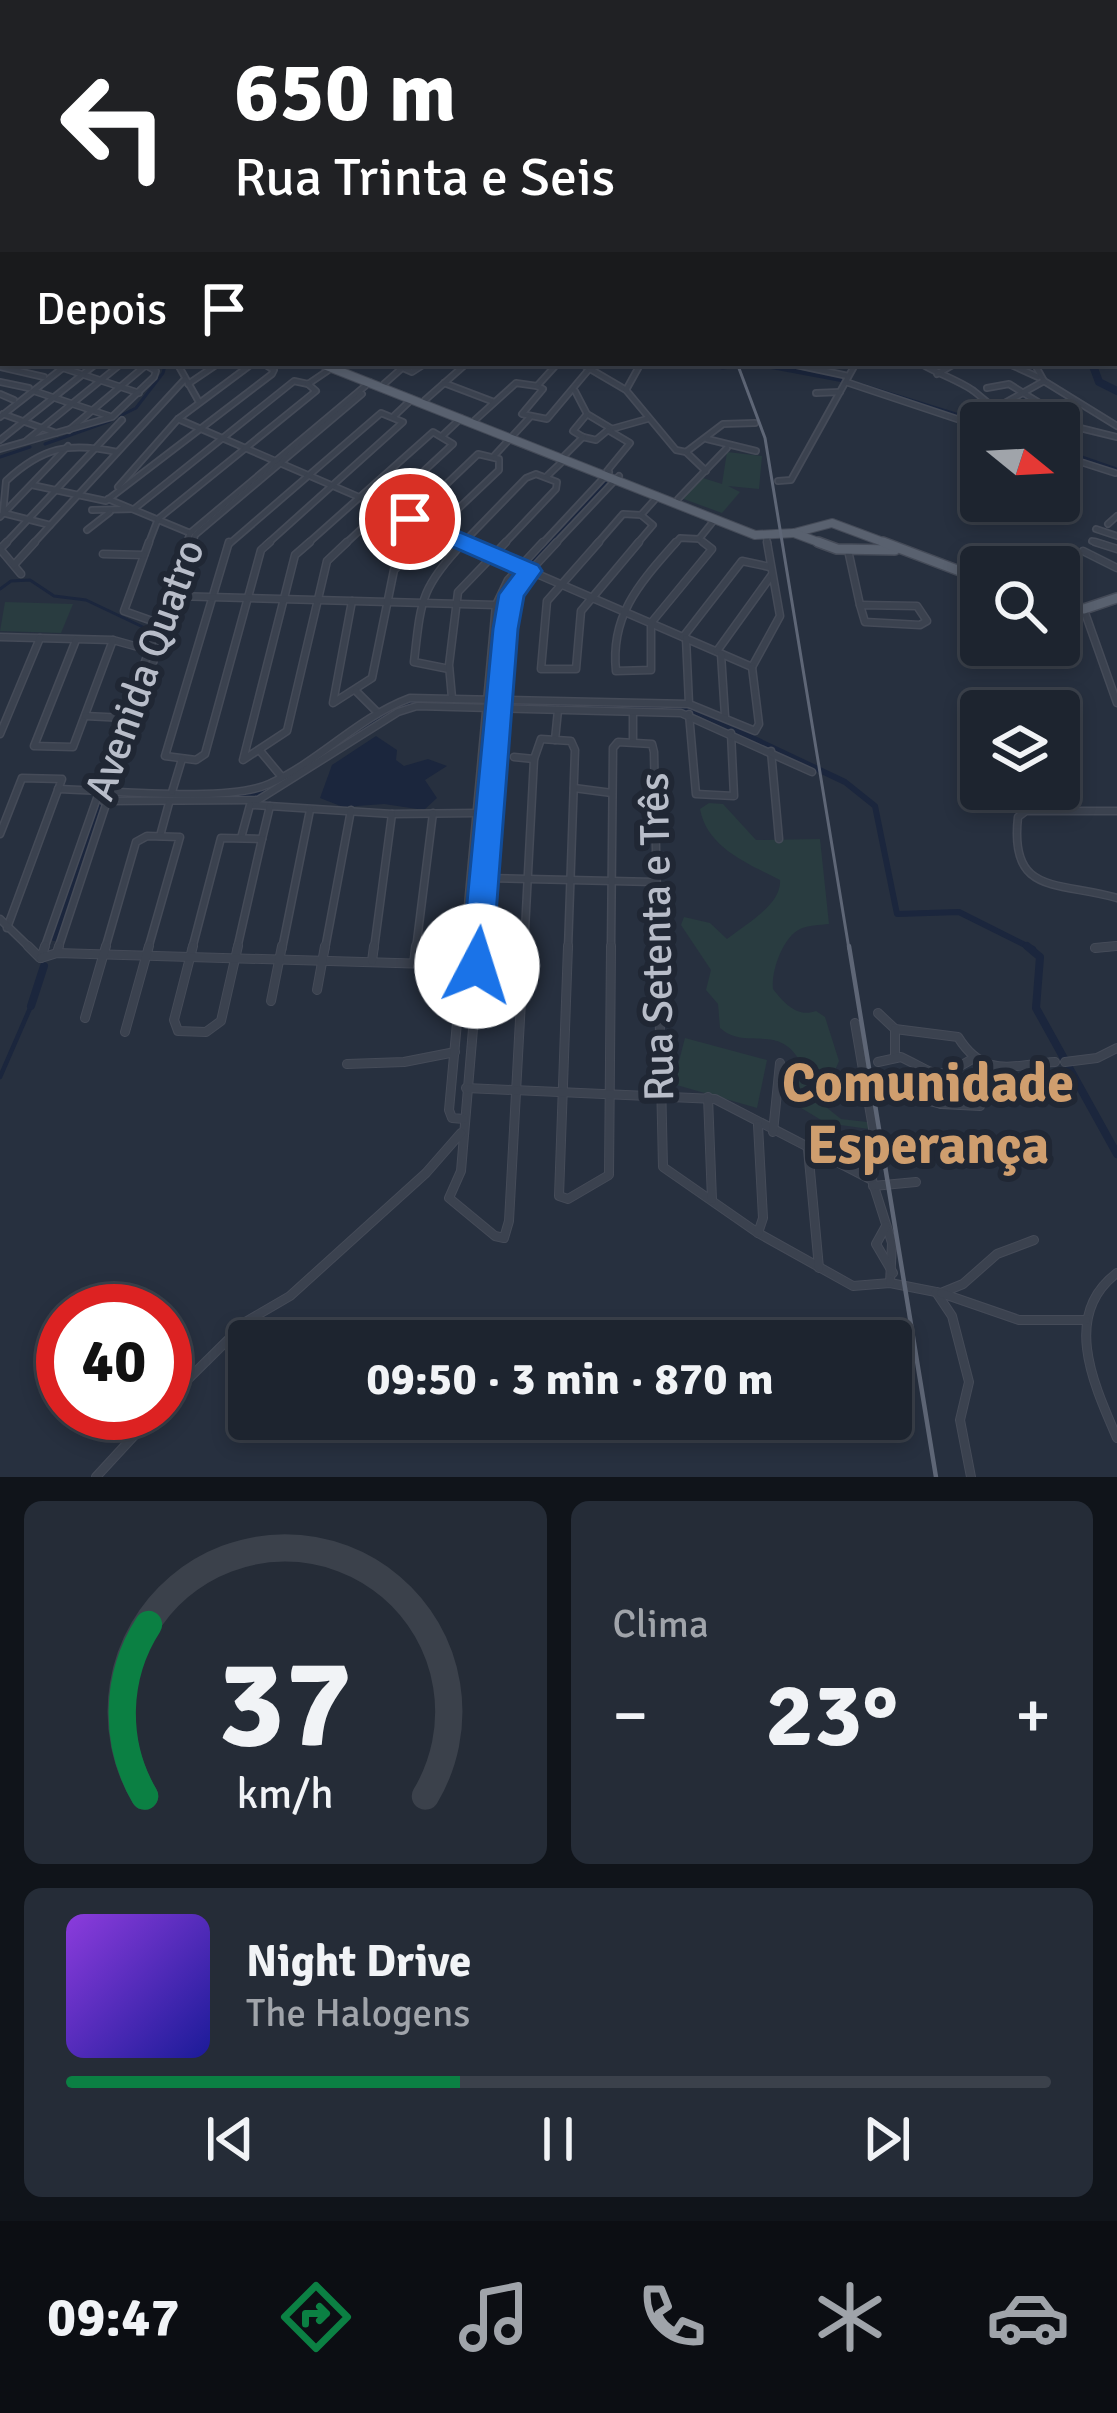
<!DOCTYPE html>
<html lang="pt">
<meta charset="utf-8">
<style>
body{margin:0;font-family:Signika,sans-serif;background:#252c37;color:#f1f3f6;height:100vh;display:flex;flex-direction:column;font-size:45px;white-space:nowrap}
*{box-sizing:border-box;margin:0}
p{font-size:39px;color:#a0a4aa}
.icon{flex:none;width:66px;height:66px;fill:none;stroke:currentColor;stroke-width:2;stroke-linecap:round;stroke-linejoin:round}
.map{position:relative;height:1477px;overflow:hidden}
.side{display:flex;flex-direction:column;gap:24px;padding:24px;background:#10141a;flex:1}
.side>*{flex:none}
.banner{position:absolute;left:0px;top:0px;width:1119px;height:366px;box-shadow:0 6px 18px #0003,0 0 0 3px #3b414b;background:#202124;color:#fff;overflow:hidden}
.needle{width:78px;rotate:108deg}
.controls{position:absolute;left:960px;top:402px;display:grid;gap:24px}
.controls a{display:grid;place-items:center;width:120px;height:120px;border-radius:12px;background:#1d242f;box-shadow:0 6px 18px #0003,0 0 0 3px #3b414b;font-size:60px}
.speed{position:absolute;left:36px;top:1284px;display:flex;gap:24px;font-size:60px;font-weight:700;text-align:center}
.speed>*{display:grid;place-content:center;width:156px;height:156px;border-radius:50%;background:#1d242f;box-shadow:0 6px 18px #0003,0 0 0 3px #3b414b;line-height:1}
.speed .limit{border:18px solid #d22;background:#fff;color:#111}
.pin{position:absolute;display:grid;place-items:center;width:102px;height:102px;color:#fff;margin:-51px;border:6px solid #fff;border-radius:50%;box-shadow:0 3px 12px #0007}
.me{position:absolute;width:132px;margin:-66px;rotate:5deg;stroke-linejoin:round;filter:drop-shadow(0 0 9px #0008)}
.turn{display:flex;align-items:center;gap:42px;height:252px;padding:0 36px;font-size:54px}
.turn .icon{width:156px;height:156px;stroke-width:2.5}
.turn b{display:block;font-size:84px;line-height:102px}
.then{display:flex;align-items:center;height:114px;padding:0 36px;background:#0003;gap:24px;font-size:45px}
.big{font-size:90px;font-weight:700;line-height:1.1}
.side .card{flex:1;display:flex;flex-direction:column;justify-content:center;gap:18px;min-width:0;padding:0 42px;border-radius:18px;background:#252c37}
.side .dial{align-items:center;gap:0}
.dial svg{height:312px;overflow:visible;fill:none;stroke:#3b414b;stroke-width:7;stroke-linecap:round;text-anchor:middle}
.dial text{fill:#f1f3f6;stroke:none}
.song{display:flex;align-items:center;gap:36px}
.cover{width:144px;height:144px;border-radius:18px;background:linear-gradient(135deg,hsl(270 70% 55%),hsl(240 70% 35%))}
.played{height:12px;border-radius:6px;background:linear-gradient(90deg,#0b8043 40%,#3b414b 40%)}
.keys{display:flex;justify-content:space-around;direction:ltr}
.heat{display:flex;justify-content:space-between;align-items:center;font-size:66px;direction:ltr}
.side .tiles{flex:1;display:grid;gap:24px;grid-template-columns:1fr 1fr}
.card:last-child{grid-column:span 2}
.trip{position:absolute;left:228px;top:1320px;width:684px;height:120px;border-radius:12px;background:#1d242f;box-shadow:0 6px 18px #0003,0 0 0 3px #3b414b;font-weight:700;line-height:120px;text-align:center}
.dock{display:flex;height:192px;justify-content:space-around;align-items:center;background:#0c0e13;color:#a0a4aa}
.dock .icon{width:84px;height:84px}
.dock .active{color:#0b8043}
.dock b{font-size:54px;color:#f1f3f6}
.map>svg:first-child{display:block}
.green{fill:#293c40}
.water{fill:#1b263d}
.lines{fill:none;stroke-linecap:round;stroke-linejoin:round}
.stream-far1{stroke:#1b263d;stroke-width:3}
.stream{stroke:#1b263d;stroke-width:4.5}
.canal-far3{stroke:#1b263d;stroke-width:3}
.canal-far2{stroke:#1b263d;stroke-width:4.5}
.canal-far1{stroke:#1b263d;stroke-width:6}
.canal{stroke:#1b263d;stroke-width:8}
.river-far1{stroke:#1b263d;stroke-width:4.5}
.river{stroke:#1b263d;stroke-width:8}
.minor-far3-casing{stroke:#454b58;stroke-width:4.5}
.minor-far2-casing{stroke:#454b58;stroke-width:8}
.minor-far1-casing{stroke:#454b58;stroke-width:9}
.minor-casing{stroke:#454b58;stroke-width:10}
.major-far2-casing{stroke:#454b58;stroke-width:6}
.major-far1-casing{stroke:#454b58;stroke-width:10}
.major-casing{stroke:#454b58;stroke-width:12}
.minor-far3{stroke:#3b424f;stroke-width:3}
.minor-far2{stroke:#3b424f;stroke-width:4.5}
.minor-far1{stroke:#3b424f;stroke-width:6}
.minor{stroke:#3b424f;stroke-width:8}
.major-far2{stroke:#59616f;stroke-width:4.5}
.major-far1{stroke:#59616f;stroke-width:8}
.major{stroke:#59616f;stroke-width:9}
.tram-far1{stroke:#5e6676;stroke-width:3}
.tram{stroke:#5e6676;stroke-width:4.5}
.route{fill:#1a73e8;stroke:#114b97;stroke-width:3}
.labels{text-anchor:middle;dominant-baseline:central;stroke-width:12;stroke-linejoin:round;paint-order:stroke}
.street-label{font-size:42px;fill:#b8bdc9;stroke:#202734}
.near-neighbourhood-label{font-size:54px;font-weight:bold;fill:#cf9e6e;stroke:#202734}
</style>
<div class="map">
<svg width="1117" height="1477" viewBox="0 0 1117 1477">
<rect width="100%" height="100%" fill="#27303f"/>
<g class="green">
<path d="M727,452L762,456L759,489L728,486L740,492L722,513L681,498L703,478L722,484Z"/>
<path d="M5,602L73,604L61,633L0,631Z"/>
<path d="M709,803L723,804L756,840L820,839L829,924C820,925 808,925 800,929C783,937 771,971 773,989C784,1003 797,1018 816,1011L825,1017L839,1061L821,1103L841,1119L867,1122L869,1129L826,1123L788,1100L802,1077L803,1067C781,1020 747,1052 720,1028L718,1004L706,990L711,970L681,925L684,917L710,923L727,939C746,924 782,904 780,880C749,864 707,848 700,809Z"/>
<path d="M685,1038L767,1060L757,1108L673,1084Z"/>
</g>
<path class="water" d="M376,736L397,750L396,760L404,766L428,759L447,766L425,780L437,798L424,810L384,804L343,807L320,798L332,765Z"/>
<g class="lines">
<g class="stream-far1">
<path d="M722,368L761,364"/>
<path d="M120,416L136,408L163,373L165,366L156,363"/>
<path d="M45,444L110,421"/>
<path d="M0,457L30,447"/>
<path d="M0,589L11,581L30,580L54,596L86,600L145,628"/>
<path d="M492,703L503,600L510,586L606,482"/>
</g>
<path class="stream" d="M0,1077L31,1006"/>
<path class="canal-far3" d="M221,3L228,0"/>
<g class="canal-far2">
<path d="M751,363L848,381"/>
<path d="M860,385L982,423"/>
<path d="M1059,450L1117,470"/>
</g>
<g class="canal-far1">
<path d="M331,749L401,705L421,701L695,711L845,782L875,806L897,914L959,912L1033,949"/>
<path d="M224,798L253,796L290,776"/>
<path d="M54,938L105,794"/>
</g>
<g class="canal">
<path d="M1027,946L1040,957L1036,1008L1117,1154"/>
<path d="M31,1006L44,966"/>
</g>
<path class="river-far1" d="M1028,0L1040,3"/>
<path class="river" d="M1092,363L1099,382L1117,391"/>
<defs>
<g id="minor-far3">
<path d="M26,0L39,1"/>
<path d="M165,0L171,3"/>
<path d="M193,0L201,3"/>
<path d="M435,0L447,3"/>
<path d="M595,0L599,3"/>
<path d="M628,0L646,3"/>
<path d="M469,2H504"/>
<path d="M7,3L16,0"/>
<path d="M60,3L69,0"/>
<path d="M147,3L153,0"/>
<path d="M215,3L222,0"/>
<path d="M227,3L235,0"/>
<path d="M283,3L295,0"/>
<path d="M324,3L332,0"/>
<path d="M382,3L388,0"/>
<path d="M2,236L3,230"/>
</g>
<g id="minor-far2">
<path d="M46,363L58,366"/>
<path d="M177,363L199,402"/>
<path d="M392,363L412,372L426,363"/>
<path d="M558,363L537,386L543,389L522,414L547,419L590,368"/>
<path d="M580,363L626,390L676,450L686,452L706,471"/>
<path d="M787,363L848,376"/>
<path d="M920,363C936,373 963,382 975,392C990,404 999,414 1017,423"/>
<path d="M1007,363L1038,377"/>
<path d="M1034,363L1044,381L1117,426"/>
<path d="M0,367L44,377"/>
<path d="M63,368L139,393"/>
<path d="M937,374L956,363"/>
<path d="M0,382L29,388"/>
<path d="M846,382L981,427"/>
<path d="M444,383L494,402"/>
<path d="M188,384L219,363"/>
<path d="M308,384L339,363"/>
<path d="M384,384L402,368"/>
<path d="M987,388L1009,384L1080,428L1117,437"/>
<path d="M626,390L641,363"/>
<path d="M34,391L109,416"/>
<path d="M575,391L587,414L612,429"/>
<path d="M816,393L840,392"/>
<path d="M0,394L14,400"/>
<path d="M425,400L467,363"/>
<path d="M999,406L1021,423"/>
<path d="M992,410L1044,381"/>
<path d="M3,414L56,433"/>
<path d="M394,416L412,399"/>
<path d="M0,417L69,363"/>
<path d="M178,419L470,545"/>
<path d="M475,420L516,383L537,386"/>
<path d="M1059,428L1079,430"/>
<path d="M69,430L146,365"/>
<path d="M442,436L461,418"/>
<path d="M583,437L596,440L608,430L647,419"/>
<path d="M583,437L573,431L587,414"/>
<path d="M707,439L756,451"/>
<path d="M0,440L97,363"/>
<path d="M26,441L122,363"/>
<path d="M0,449L112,417L154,377L156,371L142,363"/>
<path d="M686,452L723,424L755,423"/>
<path d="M565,455L583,437"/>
<path d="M1059,455L1115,473"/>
<path d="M494,456L530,417"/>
<path d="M607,471L630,443L608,430"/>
<path d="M546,477L565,459"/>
<path d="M778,481L791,480L856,363"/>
<path d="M32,485L106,501L272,374L274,370L266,365"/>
<path d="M118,487L178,419L253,363"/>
<path d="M108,499L190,533"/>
<path d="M678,499L727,448"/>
<path d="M92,510L134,509L294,381L308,384"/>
<path d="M641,515L658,496"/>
<path d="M0,517L68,446"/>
<path d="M410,519L478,454L499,459V470L420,545"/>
<path d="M1108,524L1117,516"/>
<path d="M50,525L3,513L6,481C42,447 69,442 117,452"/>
<path d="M1096,529L1117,536"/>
<path d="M87,530L110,512"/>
<path d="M766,536L768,545"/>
<path d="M699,539L707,545"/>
<path d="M699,539L715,519"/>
<path d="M1092,541L1105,545"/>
<path d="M4,545L122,420"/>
<path d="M32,545L185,379"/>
<path d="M148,545L158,519L316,391L308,384"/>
<path d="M186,545L190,533L370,382"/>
<path d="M192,545L195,535L362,394"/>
<path d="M228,545L381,413L403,422L266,545"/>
<path d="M306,545L433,432L453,444L344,545"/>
<path d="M461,545L526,478L536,474L557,482L556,489L503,545"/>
<path d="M541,545L609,472"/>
<path d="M554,545L619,476"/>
<path d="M596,545L623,514L641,515"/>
<path d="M636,545L653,525L641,515"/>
<path d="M674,545L680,538L699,539"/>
</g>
<g id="minor-far1">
<path d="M149,542L124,611L158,623"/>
<path d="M229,542L165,756L196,760L205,754L261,550L270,542"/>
<path d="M310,542L295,555L243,760L287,731L327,561L347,542"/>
<path d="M463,542L752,667"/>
<path d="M599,542L547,601L541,669H576L581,611L639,542"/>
<path d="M676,542C641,582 610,614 616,671L651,670V623L712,549L703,542"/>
<path d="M1095,542L1117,549"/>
<path d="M0,549L7,542"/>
<path d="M0,549L21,574"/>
<path d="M848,550L860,605"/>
<path d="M1083,551L1117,568"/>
<path d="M103,554L144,555"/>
<path d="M14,565L35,542"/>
<path d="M173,596L496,605"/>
<path d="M352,601L333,703L372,678L394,570L423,542"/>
<path d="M860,605L917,606L927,621L920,625L865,622Z"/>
<path d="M1084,610L1117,703"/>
<path d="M0,637L113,640L149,650"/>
<path d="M683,637L742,561L770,567"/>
<path d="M686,638L689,704"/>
<path d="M76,640L34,746L73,747L113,640"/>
<path d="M717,651L771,576"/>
<path d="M721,654L725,716"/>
<path d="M752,667L780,616L767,542"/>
<path d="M449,669L414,662C421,601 420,588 464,542"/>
<path d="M356,691L378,713"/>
<path d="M452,698L449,665L458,592L506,542"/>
<path d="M633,713V742"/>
<path d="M689,714L696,794L734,796L731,733"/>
<path d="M85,716L126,718"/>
<path d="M0,734L40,638"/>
<path d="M555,740L558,710"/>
<path d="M771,751L779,839"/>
<path d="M261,752L281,776"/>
<path d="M514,757L534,759"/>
<path d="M574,788L612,793"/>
<path d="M58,789C108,790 227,803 269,784C320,761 357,718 410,698L689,704L755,731L759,724L752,667"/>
<path d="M172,792L182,759"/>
<path d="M103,801L258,800L398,712L417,706L681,713L812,772"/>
<path d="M253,805L392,814L477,813"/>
<path d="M1117,811H1026L1018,817C1009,896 1058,881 1117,898"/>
<path d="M0,834L22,778L62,779L7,928"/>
<path d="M160,836L169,803"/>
<path d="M241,838L250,805"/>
<path d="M262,839L270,806"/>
<path d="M484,878L654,882"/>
<path d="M0,919L31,949"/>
<path d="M1095,948L1117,946"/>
<path d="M44,949L187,542"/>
<path d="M58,949L193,542"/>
<path d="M105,949L136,842L147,836L180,837L148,949"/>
<path d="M192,949L221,838L262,839"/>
<path d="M237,949L262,839"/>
<path d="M282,949L310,810"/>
<path d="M325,949L351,810"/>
<path d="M374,949L392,814"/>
<path d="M416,949L433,813"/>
<path d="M464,949L496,605L508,580L543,542"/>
<path d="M480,949L509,602L518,584L557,542"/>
<path d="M524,949L534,759L541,739L571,741L575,750L568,949"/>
<path d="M611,949L613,748L618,742L652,744L654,752L658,949"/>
</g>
<g id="minor">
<path d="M28,946L40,958"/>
<path d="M193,946L174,1020L178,1031L206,1032L221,1021L238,946"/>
<path d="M480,946L461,1171L449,1198L495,1236L504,1238L509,1221L524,946"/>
<path d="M568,946L559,1196L568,1199L609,1175L611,946"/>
<path d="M658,946L663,1167L758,1233L853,1286L890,1283L941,1293L963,1284L997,1254L1034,1240"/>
<path d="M1095,948L1116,946"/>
<path d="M57,953L59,946"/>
<path d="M41,958L45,946"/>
<path d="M41,958L57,953L463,965"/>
<path d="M372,961L374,946"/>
<path d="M414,963L416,946"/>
<path d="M317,990L325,946"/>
<path d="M271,1001L282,946"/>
<path d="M878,1013L895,1029L958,1037C984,1079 1012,1065 1055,1062"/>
<path d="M85,1018L106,946"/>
<path d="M855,1023L875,1140L872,1180L892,1243L890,1283"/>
<path d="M895,1029V1056"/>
<path d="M125,1032L149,946"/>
<path d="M878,1062L901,1057C939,1075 934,1082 974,1058"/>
<path d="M1065,1062L1097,1058L1117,1048"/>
<path d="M347,1064L404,1062L455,1052"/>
<path d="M930,1076L941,1104L980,1106"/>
<path d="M466,1088L715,1099L872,1180"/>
<path d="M868,1096L904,1094L941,1104"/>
<path d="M708,1097L712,1200"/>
<path d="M464,1119L452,1118L449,1110L464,946"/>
<path d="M758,1125L763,1218L758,1233"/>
<path d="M773,1132L780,1063"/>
<path d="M808,1149L819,1268"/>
<path d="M875,1150L932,1156"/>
<path d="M873,1186L916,1182"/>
<path d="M886,1226L876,1244L893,1273"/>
<path d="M1117,1273C1061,1315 1094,1385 1117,1438"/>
<path d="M936,1292L952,1316L969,1382L960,1420L971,1477"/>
<path d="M941,1293L1019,1320H1086"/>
<path d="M165,1402L247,1321L290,1296L426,1173L461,1133"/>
<path d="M96,1477L155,1413"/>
</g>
<path id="major-far2" d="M651,0L656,3"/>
<g id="major-far1">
<path d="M319,363L755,535L794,533L832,523L891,545"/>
<path d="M794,533L826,545"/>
</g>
<g id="major">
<path d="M818,542L837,549L895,550"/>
<path d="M883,542L981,579"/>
<path d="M1059,607L1084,609L1117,598"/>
</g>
</defs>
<use href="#minor-far3" class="minor-far3-casing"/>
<use href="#minor-far2" class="minor-far2-casing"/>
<use href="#minor-far1" class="minor-far1-casing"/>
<use href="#minor" class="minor-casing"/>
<use href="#major-far2" class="major-far2-casing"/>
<use href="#major-far1" class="major-far1-casing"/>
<use href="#major" class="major-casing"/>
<use href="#minor-far3" class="minor-far3"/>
<use href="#minor-far2" class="minor-far2"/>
<use href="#minor-far1" class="minor-far1"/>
<use href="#minor" class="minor"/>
<use href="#major-far2" class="major-far2"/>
<use href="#major-far1" class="major-far1"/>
<use href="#major" class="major"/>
<path class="tram-far1" d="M737,363L765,438L849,949"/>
<path class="tram" d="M849,946L936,1477"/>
</g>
<path class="route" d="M410,511L538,565L542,571L524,596L518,629L492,966L488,976L477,980L466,976L461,966L493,629L499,594L514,574L401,524V513Z"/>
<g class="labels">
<g class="street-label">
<text transform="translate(145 670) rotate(-70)">Avenida Quatro</text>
<text transform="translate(657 937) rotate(-91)">Rua Setenta e Três</text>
</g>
<g class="near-neighbourhood-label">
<text x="928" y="1083">Comunidade<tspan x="928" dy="62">Esperança</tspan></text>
</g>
</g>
</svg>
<div class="controls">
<a><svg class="needle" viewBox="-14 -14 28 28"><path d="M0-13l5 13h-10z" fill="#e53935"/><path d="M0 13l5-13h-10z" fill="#a0a4aa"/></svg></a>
<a><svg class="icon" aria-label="search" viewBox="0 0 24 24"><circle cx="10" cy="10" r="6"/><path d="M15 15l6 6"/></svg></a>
<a><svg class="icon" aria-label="layers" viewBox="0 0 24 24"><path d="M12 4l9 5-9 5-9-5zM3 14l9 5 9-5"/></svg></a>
</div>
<div class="speed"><div class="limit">40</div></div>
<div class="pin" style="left:410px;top:519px;background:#d93025"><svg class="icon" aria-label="arrive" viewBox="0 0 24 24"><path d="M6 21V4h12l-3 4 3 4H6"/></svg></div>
<svg class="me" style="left:477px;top:966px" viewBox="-20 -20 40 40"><circle r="19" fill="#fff"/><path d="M0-13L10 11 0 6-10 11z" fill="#1a73e8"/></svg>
<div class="trip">09:50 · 3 min · 870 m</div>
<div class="banner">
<div class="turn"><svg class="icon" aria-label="left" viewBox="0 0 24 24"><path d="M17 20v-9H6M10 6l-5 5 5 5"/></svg><div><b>650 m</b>Rua Trinta e Seis</div></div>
<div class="then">Depois<svg class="icon" aria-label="arrive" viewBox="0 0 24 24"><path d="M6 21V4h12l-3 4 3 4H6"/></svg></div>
</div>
</div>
<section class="side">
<div class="tiles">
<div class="card dial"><svg viewBox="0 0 100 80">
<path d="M14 69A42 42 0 1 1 86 69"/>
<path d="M14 69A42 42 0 0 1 15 25" stroke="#0b8043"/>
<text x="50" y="56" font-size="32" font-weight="700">37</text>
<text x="50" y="72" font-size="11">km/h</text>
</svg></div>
<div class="card"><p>Clima</p>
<div class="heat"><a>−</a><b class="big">23°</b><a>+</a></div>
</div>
<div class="card">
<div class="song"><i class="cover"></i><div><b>Night Drive</b><p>The Halogens</p></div></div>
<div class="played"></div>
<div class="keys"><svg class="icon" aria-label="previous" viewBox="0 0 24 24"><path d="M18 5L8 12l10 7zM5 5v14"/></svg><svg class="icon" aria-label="pause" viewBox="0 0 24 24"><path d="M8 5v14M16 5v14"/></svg><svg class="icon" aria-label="next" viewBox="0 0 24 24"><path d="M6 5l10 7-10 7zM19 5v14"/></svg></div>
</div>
</div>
</section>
<nav class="dock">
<b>09:47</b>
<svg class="icon active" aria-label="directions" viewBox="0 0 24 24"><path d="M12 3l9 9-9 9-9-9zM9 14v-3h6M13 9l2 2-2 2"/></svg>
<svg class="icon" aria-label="music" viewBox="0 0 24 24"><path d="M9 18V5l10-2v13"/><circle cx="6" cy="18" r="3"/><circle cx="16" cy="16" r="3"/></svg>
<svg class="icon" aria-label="phone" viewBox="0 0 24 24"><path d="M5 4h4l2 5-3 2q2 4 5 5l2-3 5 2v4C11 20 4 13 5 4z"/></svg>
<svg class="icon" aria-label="climate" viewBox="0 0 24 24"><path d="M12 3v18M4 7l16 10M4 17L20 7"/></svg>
<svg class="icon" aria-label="car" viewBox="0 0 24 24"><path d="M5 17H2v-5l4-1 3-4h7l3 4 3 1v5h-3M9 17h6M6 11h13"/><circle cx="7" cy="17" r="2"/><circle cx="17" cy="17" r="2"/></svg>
</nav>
